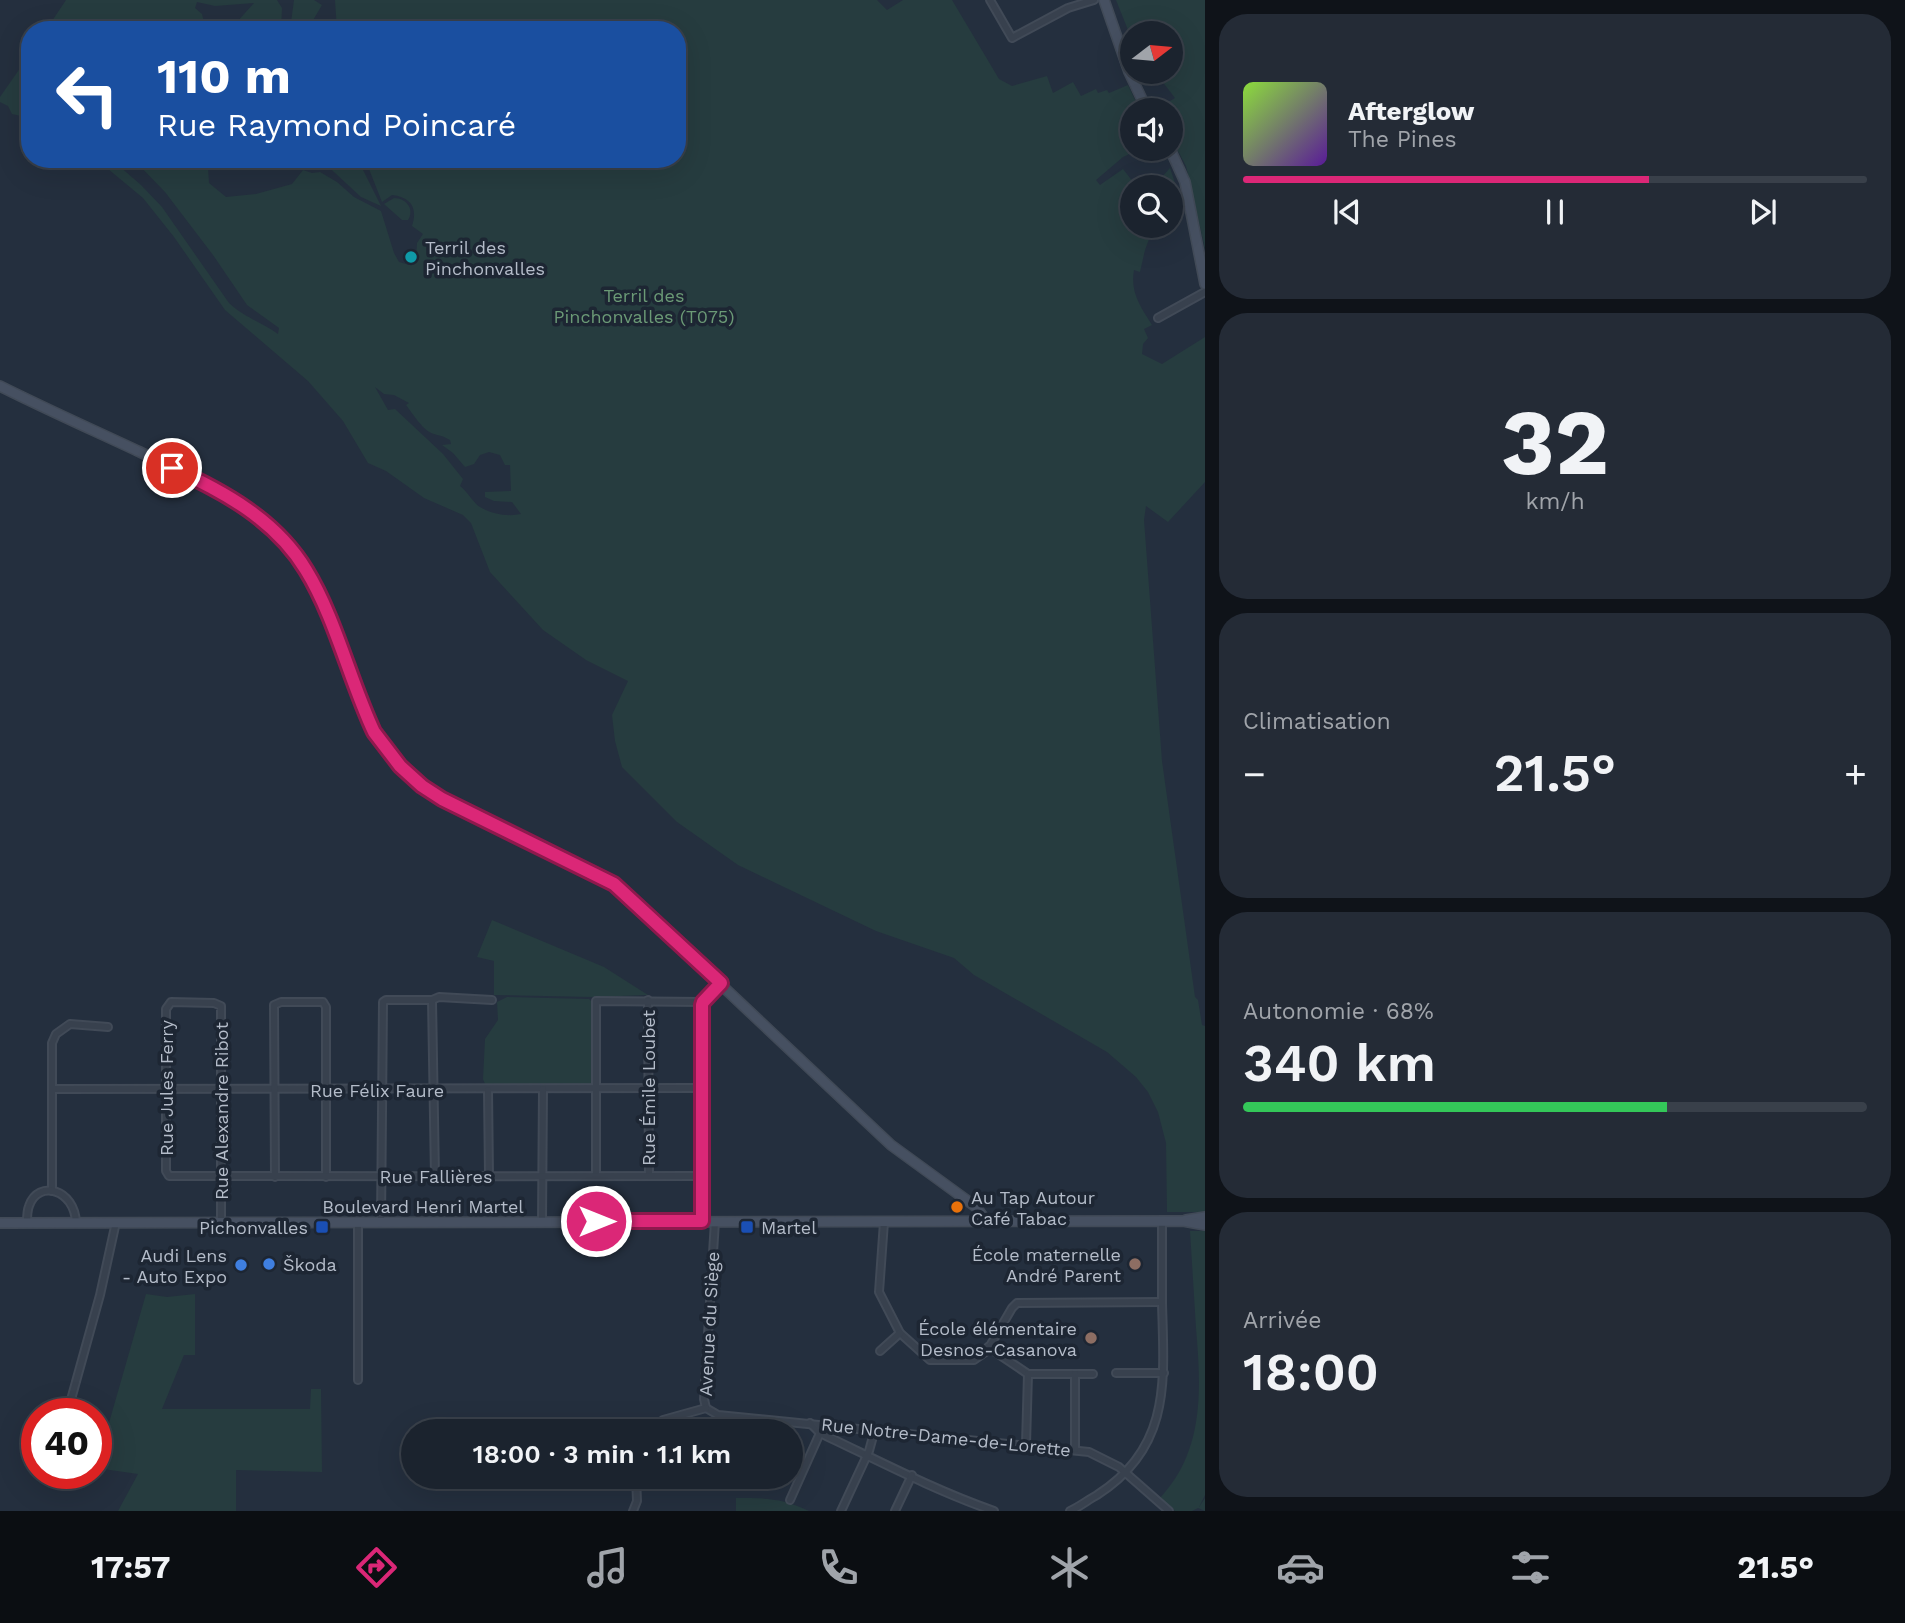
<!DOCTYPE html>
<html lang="fr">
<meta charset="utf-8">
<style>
body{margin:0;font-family:"Work Sans",sans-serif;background:#242b36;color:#f1f3f6;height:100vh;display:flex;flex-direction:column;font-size:26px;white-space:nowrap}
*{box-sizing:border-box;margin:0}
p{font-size:23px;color:#a0a4aa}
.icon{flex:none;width:38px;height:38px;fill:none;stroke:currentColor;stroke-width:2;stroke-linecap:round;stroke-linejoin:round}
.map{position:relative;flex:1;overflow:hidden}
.sheet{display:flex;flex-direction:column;gap:14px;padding:14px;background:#0f1319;width:700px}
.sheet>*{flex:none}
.hud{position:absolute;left:21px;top:21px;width:665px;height:147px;border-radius:28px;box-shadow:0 7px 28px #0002,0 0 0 2px #39404a;background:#1a4fa0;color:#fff;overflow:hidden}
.needle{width:46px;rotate:74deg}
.controls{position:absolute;left:1120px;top:21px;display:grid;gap:14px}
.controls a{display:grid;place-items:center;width:63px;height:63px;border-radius:50%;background:#1b232e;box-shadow:0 7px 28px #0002,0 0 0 2px #39404a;font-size:35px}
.speed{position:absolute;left:21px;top:1398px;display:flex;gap:14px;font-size:35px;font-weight:700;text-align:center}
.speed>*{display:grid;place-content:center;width:91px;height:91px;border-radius:50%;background:#1b232e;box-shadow:0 7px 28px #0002,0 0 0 2px #39404a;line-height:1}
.speed .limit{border:10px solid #d22;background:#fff;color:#111}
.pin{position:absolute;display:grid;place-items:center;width:60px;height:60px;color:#fff;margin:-30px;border:4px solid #fff;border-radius:50%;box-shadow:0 2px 7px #0007}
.me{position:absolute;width:77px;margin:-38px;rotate:90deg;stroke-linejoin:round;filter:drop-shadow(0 0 5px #0008)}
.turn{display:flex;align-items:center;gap:24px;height:147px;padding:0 21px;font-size:32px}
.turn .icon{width:91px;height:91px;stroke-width:2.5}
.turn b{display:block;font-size:49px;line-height:60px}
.big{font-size:52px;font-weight:600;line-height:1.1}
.sheet .tile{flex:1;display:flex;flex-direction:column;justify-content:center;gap:10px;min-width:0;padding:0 24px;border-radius:28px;background:#242b36}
.sheet .dial{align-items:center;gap:0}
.dial b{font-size:91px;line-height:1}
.song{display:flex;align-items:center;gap:21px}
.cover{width:84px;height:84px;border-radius:10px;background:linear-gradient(135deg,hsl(90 70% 55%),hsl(270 70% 35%))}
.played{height:7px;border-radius:4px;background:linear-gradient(90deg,#db2777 65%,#39404a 65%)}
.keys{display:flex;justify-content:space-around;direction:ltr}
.heat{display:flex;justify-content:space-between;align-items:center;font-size:38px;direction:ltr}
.charge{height:10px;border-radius:5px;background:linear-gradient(90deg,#34c759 68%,#39404a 0)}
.trip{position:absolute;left:401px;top:1419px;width:402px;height:70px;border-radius:35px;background:#1b232e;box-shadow:0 7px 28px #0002,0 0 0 2px #39404a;font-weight:600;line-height:70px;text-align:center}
.menu{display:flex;height:112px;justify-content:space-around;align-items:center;background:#0b0e12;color:#a0a4aa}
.menu .icon{width:49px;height:49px}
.menu .current{color:#db2777}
.menu b{font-size:32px;color:#f1f3f6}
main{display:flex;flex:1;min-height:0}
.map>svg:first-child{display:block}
.green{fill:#263c3f;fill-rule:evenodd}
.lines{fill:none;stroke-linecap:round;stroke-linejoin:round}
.street-casing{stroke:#414a57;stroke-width:10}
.secondary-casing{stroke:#414a57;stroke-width:12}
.street{stroke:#38414e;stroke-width:6}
.secondary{stroke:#465061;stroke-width:9}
.route-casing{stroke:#8e194d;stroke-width:18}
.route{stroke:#db2777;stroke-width:12}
.culture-dot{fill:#0f9aa8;stroke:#1d2633;stroke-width:2.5}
.food-dot{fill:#e8710a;stroke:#1d2633;stroke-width:2.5}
.transit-dot{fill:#1a4fb4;stroke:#1d2633;stroke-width:2.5}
.shop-dot{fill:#3f7fe0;stroke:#1d2633;stroke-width:2.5}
.education-dot{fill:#8d6e63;stroke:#1d2633;stroke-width:2.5}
.labels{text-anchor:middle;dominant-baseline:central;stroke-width:7;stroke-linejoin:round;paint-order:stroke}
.poi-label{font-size:18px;fill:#b4bcc9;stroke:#1d2633;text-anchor:start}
.park-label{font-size:18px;fill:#6b9a76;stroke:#1d2633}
.street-label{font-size:18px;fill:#b4bcc9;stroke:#1d2633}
</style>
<main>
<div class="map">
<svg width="1205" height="1511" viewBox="0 0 1205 1511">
<rect width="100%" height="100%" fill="#242f3e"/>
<g class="green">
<path d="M66,0H277L282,8L281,30H216L230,20L236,23L254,3L215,6L197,2L195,8L202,14L206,30H46Z"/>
<path d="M294,0H314L322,5L312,22V30H290Z"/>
<path d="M335,0H877L887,10L903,0H952L999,79L1012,86L1047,76L1053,93L1073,82L1081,96L1096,89L1098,93L1107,90L1109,93L1128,85L1140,110H1132V149H1140L1123,157L1096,180L1100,185L1123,169L1137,187H1132V226H1154L1145,250L1140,272L1134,270C1130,292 1140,306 1152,325L1144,329L1148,338L1143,344L1142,354L1162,364L1205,337V482L1168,522L1146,506L1144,520L1162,761L1195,997L1198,1000L1202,1025L1205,1026V1212H1167L1166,1143L1158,1112L1148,1092L1136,1077L1107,1052L974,975L954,958L876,931L738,865L677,822L622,767L615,741L612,715L628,681L586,660L543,630L490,572L471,523L463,515L424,498L386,471L368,463L343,421L308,381L225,310L174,237L143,198L96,159H111L141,185L162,207L229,303C245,318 260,321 278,334L279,328L247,305L213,255L165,192L133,159H212L208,167L209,183L226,197L256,194L292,184L303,170L312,173L320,172L337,182L354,197L381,211L394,253L399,262L409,265L416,260L417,243L423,234L412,226C418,208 411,197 392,195L382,202L365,159H677V30H337ZM375,387L384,394L394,395L409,403L406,405C413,414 423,431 434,434C441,436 443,436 450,440L451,444L442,445L453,453L465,467L474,464L480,455L489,452L500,455L505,465H510L511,491L485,492V497L494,501L512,502L521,514C508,517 491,514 480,507C474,504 468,492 460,486L463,479L443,454L395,409L388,410Z"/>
<path d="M1116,0H1205V249L1186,166L1171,138V110H1155L1175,98L1155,72H1171V33H1132V40Z"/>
<path d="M30,54V118L12,114L8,106L0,102V97Z"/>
<path d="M320,159H355L360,164L381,206L361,197Z"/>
<path d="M1170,168L1175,183L1168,185L1164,183L1160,187H1153Z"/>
<path d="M394,198C406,198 415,209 408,220H402L384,204Z"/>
<path d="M492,920L604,967L648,995L593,997L494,995V961L477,957Z"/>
<path d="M507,997L589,999L593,1003L591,1084H485L483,1079L485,1039L498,1020L497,1002Z"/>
<path d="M1190,1231H1205V1495L1199,1507L1205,1498V1511L1198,1508L1192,1511H1175L1160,1498C1205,1450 1201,1388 1196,1328C1194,1296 1192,1263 1190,1231Z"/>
<path d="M146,1294L167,1297L195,1294V1355H184L162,1409H310L311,1389H321L322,1472L236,1470V1511H118L138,1474L96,1468Z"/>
<path d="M736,1498C766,1498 781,1498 809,1511H736Z"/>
</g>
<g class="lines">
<defs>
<g id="street">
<path d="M990,0L1012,38L1068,8L1094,0"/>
<path d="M1158,318L1205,292"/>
<path d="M432,1000L435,1176"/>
<path d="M648,1000L649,1176"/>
<path d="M52,1089L703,1088"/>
<path d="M488,1090L489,1176"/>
<path d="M596,1176V1001L703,1002"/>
<path d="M275,1177L274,1005L281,1002H323L326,1007V1177"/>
<path d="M52,1191V1043L56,1034L70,1024L108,1027"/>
<path d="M542,1221L543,1089"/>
<path d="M702,1221V1005L703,1002L721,983"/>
<path d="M358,1222V1380"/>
<path d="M381,1222L383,1002L386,1000H432L439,997L492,1000"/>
<path d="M884,1222L879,1292L900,1333L930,1360H974L987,1351L1012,1308L1017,1303L1162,1302"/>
<path d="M27,1223C27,1218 27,1211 29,1206C38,1179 75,1189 76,1223"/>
<path d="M221,1223V1006L214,1003L171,1002L166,1009V1171L169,1176H173C349,1177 526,1176 702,1176"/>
<path d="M988,1347L1028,1374"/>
<path d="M880,1351L900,1333"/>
<path d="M1116,1373H1164"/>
<path d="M706,1408L718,1415L1089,1452L1119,1467L1169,1511"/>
<path d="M706,1408L704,1399L715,1221"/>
<path d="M67,1414L100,1295L116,1222"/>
<path d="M810,1423L820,1433C877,1460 934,1490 994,1511"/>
<path d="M651,1432L663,1420L706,1408"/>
<path d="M1026,1444L1028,1374H1093"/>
<path d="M1075,1449V1374"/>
<path d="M790,1500L820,1433"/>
<path d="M633,1511L637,1501L636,1477"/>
<path d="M841,1511L869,1451L875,1429"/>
<path d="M895,1511L912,1475"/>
<path d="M1070,1511C1079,1507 1088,1500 1097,1495C1172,1447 1164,1380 1162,1303C1162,1276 1162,1249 1162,1222"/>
</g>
<g id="secondary">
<path d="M1104,0L1129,72L1147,110"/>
<path d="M1170,149L1185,182L1205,284"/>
<path d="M0,386C46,409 93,430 140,452C198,480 257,505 298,557C313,577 321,601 331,624C360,699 370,753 442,799L614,884L891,1145L976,1207L987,1222"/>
<path d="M1186,1220L1205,1217"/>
<path d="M0,1223L1183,1221L1205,1225"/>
</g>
</defs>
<use href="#street" class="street-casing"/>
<use href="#secondary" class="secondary-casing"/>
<use href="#street" class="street"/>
<use href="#secondary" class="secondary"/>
</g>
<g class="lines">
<defs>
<path id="route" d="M172,468C223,491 276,520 306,570C335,617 350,681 374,732L400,766L422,786L442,799L614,884L721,983L703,1002L702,1005V1221H596"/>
</defs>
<use href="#route" class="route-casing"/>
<use href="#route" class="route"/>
</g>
<circle class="culture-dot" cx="411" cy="257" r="7"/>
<circle class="food-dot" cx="957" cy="1207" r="7"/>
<g class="transit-dot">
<rect x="315" y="1220" width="14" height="14" rx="3.5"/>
<rect x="740" y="1220" width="14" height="14" rx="3.5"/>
</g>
<g class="shop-dot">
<circle cx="269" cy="1264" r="7"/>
<circle cx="241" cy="1265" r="7"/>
</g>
<g class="education-dot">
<circle cx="1135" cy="1264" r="7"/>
<circle cx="1091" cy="1338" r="7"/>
</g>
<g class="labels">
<g class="poi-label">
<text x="425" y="247">Terril des<tspan x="425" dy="21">Pinchonvalles</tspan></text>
<text x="971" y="1197">Au Tap Autour<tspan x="971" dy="21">Café Tabac</tspan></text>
<text x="308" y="1227" text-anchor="end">Pichonvalles</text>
<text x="761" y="1227">Martel</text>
<text x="1121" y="1254" text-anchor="end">École maternelle<tspan x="1121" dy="21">André Parent</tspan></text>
<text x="227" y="1255" text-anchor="end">Audi Lens<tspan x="227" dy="21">- Auto Expo</tspan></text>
<text x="283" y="1264">Škoda</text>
<text x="1077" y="1328" text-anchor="end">École élémentaire<tspan x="1077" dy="21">Desnos-Casanova</tspan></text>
</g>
<g class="park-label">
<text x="644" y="295">Terril des<tspan x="644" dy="21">Pinchonvalles (T075)</tspan></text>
</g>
<g class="street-label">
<text transform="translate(166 1088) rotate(-90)">Rue Jules Ferry</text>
<text transform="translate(648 1088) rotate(-90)">Rue Émile Loubet</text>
<text x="377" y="1090">Rue Félix Faure</text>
<text transform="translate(221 1111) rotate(-90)">Rue Alexandre Ribot</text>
<text x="436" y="1176">Rue Fallières</text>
<text x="423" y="1206">Boulevard Henri Martel</text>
<text transform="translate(709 1324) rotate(-87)">Avenue du Siège</text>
<text transform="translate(946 1437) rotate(6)">Rue Notre-Dame-de-Lorette</text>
</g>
</g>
</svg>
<div class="controls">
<a><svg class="needle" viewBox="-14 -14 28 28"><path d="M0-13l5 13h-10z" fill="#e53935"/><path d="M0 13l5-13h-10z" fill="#a0a4aa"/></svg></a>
<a><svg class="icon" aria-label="sound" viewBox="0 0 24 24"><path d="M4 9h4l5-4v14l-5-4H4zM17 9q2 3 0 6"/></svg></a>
<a><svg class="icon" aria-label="search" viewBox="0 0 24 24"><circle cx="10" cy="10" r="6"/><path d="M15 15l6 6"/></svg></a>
</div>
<div class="speed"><div class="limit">40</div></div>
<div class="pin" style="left:172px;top:468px;background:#d93025"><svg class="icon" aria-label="arrive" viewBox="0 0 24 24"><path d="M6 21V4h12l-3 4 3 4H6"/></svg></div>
<svg class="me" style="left:596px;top:1221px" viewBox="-20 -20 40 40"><circle r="17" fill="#db2777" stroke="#fff" stroke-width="3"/><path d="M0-11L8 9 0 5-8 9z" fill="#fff"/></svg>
<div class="trip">18:00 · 3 min · 1.1 km</div>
<div class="hud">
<div class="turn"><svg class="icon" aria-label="left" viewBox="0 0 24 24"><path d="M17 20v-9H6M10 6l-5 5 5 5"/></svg><div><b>110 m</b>Rue Raymond Poincaré</div></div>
</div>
</div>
<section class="sheet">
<div class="tile">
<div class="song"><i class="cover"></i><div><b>Afterglow</b><p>The Pines</p></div></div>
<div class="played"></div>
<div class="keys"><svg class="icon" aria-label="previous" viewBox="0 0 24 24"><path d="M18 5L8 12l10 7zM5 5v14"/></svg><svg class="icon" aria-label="pause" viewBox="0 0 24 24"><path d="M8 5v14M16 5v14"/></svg><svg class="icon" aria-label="next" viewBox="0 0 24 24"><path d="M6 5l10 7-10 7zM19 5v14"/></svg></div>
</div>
<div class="tile dial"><b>32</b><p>km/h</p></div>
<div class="tile"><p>Climatisation</p>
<div class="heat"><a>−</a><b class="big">21.5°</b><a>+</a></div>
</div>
<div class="tile"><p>Autonomie · 68%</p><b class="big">340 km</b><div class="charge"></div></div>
<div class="tile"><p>Arrivée</p><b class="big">18:00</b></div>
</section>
</main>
<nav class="menu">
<b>17:57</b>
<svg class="icon current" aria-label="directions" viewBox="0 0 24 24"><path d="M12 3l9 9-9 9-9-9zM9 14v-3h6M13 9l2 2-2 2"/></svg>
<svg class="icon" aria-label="music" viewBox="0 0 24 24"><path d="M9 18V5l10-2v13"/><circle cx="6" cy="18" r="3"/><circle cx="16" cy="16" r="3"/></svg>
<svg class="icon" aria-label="phone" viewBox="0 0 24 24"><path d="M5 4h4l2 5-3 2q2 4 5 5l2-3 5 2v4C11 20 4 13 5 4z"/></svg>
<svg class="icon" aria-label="climate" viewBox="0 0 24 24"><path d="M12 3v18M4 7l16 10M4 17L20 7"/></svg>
<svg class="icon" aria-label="car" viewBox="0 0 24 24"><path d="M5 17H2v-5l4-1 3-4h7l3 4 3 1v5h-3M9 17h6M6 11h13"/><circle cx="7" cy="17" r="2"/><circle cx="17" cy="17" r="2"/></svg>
<svg class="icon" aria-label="filters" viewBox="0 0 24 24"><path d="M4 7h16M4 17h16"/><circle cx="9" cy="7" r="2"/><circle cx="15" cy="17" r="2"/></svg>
<b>21.5°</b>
</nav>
